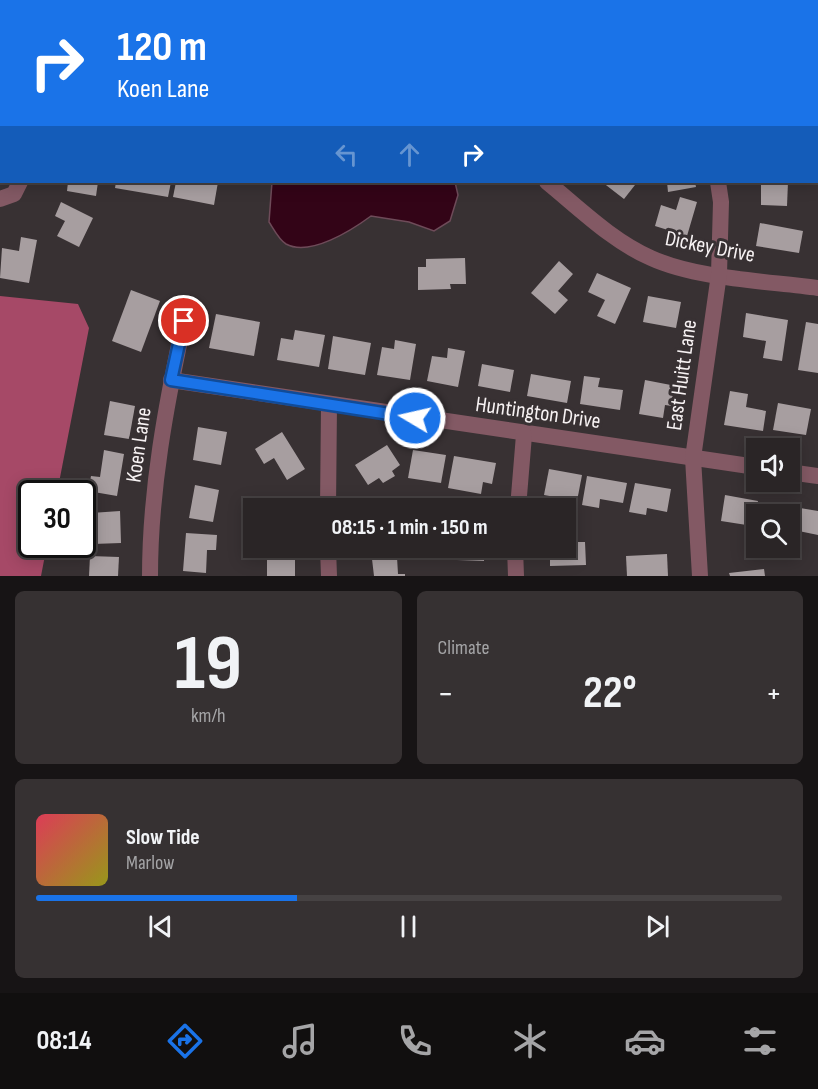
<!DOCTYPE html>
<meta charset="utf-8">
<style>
body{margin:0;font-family:"Sofia Sans Condensed",sans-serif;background:#363132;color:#f1f3f6;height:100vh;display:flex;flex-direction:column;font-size:22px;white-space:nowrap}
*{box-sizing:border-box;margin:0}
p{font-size:20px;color:#a5a5a7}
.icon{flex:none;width:33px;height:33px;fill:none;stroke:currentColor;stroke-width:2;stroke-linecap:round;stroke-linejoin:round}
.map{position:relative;height:576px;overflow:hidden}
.details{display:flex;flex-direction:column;gap:15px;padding:15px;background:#171415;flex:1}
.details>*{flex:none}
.guide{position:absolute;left:0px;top:0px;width:819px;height:183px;box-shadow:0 3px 15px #0003,0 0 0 2px #464243;background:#1a73e8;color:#fff;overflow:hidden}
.buttons{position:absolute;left:746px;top:438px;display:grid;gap:12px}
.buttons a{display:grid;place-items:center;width:54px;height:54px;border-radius:0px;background:#2a2526;box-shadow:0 3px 15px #0003,0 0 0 2px #464243;font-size:30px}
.speed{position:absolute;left:18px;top:480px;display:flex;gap:12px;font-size:30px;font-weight:700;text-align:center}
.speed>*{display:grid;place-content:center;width:78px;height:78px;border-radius:50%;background:#2a2526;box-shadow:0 3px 15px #0003,0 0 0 2px #464243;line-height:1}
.speed .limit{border:3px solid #111;border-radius:9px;background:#fff;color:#111}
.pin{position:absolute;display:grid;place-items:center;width:51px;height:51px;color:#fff;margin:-26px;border:3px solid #fff;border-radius:50%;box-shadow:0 2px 6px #0007}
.me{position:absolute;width:66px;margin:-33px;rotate:279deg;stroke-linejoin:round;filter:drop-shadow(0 0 4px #0008)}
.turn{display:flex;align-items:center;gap:21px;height:126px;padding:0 18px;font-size:27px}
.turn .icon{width:78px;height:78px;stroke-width:2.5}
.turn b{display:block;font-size:42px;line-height:51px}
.lanes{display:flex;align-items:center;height:57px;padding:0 18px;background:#0003;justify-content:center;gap:30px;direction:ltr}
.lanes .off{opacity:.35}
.big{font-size:45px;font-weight:700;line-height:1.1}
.details .tile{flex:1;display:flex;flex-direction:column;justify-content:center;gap:9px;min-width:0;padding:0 21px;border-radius:9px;background:#363132}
.details .dial{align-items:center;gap:0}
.dial b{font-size:78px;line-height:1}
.song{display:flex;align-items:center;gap:18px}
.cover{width:72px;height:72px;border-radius:9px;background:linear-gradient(135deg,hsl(350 70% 55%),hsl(60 70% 35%))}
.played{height:6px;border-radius:3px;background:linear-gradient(90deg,#1a73e8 35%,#464243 35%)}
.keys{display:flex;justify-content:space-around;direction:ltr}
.heat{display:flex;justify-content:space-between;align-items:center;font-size:33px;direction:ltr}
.details .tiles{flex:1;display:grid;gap:15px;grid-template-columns:1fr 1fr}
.tile:last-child{grid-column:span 2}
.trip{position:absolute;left:243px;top:498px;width:333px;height:60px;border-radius:0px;background:#2a2526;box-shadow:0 3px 15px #0003,0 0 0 2px #464243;font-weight:700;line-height:60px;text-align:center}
.tab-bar{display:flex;height:96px;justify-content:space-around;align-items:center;background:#110f0f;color:#a5a5a7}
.tab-bar .icon{width:42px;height:42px}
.tab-bar .active{color:#1a73e8}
.tab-bar b{font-size:27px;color:#f1f3f6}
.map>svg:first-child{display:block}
.forest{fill:#a64967}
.water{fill:#330417;stroke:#6e4b59;stroke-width:1.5}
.building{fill:#a79ea0}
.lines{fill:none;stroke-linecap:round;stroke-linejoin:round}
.minor{stroke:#835964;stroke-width:16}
.route-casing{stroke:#114b97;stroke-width:15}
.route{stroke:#1a73e8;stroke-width:10}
.labels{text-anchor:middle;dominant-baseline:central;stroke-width:6;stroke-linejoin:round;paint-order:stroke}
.street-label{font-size:22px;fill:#f7f2f3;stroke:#383133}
</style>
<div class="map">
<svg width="818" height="576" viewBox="0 0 818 576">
<rect width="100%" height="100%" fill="#383133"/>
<path class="forest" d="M0,296L78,304L89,328L57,493L32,494V544L47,545L41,576H0Z"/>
<path class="water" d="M272,182H455L458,195L450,221L434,231L409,222L371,216C352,230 310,257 286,244C279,240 273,228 269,222Z"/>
<g class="building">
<path d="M68,182H98L96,196L67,191Z"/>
<path d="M116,182H171L168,197L115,188Z"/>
<path d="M176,182H218L214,205L173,197Z"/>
<path d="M602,182H631L635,185L624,199Z"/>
<path d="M667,182H695L696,187L668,192Z"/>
<path d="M761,182H788L787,206L761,205Z"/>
<path d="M680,197L697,202L687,236L655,226L661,205L676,210Z"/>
<path d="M61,202L93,218L79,247L57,236L65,221L55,216Z"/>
<path d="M760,223L803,231L799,253L756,246Z"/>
<path d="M21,237L37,240L29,283L0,278L2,248L19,251Z"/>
<path d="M465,258L466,284H450L451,289L418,290V267H426V259Z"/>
<path d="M559,261L573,274L558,291L568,300L555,314L531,293Z"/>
<path d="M597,273L631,288L615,324L597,316L605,300L588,292Z"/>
<path d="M131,290L160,301L141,352L112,341Z"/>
<path d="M648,296L681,302L676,328L643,322Z"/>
<path d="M746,313L788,320L782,361L763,358L766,341L743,337Z"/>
<path d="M216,314L260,322L254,356L209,348Z"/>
<path d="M806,322L818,324V373L798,370Z"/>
<path d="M295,330L325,335L319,367L277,360L281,338L293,340Z"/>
<path d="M333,336L371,343L365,375L328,369Z"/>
<path d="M395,340L416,344L410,380L377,375L382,347L394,349Z"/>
<path d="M448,348L465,351L458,387L427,381L432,356L447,358Z"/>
<path d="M482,364L514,370L510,392L478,386Z"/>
<path d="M531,374L571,381L567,403L527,396Z"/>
<path d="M584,376L600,378L598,387L623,390L620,410L580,404Z"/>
<path d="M645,380L676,386L672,406L665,405L663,418L639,414Z"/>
<path d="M730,391L748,394L746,407L766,411L763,431L724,425Z"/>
<path d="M110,401L135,406L129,439L104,435Z"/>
<path d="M778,403L811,409L806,435L773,430Z"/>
<path d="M198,427L227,432L221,465L193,460Z"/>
<path d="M282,432L305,469L287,480L274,458L264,464L255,449Z"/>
<path d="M387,445L400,465L392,471L395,476L383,483L379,478L368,485L355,465Z"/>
<path d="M104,450L124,454L117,496L88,491L91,476L100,477Z"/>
<path d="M413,450L446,455L441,483L408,478Z"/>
<path d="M454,456L496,463L492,484L483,482L481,494L448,488Z"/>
<path d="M549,469L582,475L577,501L544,495Z"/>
<path d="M587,476L627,483L623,503L600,499L599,508L582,505Z"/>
<path d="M635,483L671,489L667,512L647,508L646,515L629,512Z"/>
<path d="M195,485L219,490L213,522L189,518Z"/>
<path d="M725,495L758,501L753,526L721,521Z"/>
<path d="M776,504L818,511V535L789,529V514H774Z"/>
<path d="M120,511L121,543L93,544L91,513Z"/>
<path d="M186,533L217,535L216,550H207L206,573L183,571Z"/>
<path d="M566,542H585L586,565L550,566V548H566Z"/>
<rect x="267" y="548" width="28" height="28"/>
<path d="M457,548H484V561L457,560Z"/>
<path d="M667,554L668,576H627L626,556Z"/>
<path d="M90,556L119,557L118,576H89Z"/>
<path d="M397,557L398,574H405V576H374L372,559Z"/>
<path d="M764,569L765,576H730L729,573Z"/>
</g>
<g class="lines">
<g class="minor">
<path d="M661,0L662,2"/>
<path d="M54,2L55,0"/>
<path d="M248,2V0"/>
<path d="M437,2L438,0"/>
<path d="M547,182C579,208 612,241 651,258C697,279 767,281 818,288"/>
<path d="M0,199L14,194L20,182"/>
<path d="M171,380L756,467"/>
<path d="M789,472L818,476"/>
<path d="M328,508L329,405"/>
<path d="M518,508L524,435"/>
<path d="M328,548L329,576"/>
<path d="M515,548L516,576"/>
<path d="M150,576C150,490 166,405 184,321"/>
<path d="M700,576L693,458L719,274L721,202L718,182"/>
</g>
</g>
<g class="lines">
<defs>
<path id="route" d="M184,321L171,380L415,418"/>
</defs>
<use href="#route" class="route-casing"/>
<use href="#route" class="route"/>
</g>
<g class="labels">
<g class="street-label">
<text transform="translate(710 247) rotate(11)">Dickey Drive</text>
<text transform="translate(682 375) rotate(-82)">East Huitt Lane</text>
<text transform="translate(538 413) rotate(8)">Huntington Drive</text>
<text transform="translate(139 445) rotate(-82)">Koen Lane</text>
</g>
</g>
</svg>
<div class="buttons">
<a><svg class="icon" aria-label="sound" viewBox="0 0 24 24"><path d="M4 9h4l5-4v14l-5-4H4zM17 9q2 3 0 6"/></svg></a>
<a><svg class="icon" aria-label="search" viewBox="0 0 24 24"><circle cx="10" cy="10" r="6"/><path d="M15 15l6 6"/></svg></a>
</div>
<div class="speed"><div class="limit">30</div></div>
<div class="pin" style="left:184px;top:321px;background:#d93025"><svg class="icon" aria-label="arrive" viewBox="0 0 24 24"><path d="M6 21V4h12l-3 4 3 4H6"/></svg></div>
<svg class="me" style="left:415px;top:418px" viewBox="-20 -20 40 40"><circle r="17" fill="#1a73e8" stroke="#fff" stroke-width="3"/><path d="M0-11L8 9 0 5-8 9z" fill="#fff"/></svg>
<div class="trip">08:15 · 1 min · 150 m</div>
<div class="guide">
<div class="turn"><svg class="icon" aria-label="right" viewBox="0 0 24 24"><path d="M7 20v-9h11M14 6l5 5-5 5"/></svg><div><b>120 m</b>Koen Lane</div></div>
<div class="lanes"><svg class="icon off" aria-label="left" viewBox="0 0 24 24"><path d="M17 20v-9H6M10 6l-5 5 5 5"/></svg><svg class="icon off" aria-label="ahead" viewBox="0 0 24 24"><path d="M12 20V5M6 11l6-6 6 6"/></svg><svg class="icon" aria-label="right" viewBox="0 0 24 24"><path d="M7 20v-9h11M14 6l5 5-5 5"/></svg></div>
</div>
</div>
<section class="details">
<div class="tiles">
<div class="tile dial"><b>19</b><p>km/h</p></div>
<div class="tile"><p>Climate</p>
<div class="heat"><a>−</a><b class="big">22°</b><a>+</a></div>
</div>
<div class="tile">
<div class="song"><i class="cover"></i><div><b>Slow Tide</b><p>Marlow</p></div></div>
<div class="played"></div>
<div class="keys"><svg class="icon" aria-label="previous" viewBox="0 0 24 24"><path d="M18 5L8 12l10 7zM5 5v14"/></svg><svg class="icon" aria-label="pause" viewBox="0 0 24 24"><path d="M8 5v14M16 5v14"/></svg><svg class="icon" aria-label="next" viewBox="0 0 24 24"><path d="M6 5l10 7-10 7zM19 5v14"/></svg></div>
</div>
</div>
</section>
<nav class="tab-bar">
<b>08:14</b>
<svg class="icon active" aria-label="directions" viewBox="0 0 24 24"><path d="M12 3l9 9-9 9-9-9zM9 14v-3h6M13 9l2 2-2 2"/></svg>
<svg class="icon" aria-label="music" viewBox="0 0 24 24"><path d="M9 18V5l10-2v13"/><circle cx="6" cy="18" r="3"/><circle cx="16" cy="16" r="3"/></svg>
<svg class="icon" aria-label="phone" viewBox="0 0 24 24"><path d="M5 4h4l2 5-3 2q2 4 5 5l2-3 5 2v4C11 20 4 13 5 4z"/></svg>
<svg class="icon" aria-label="climate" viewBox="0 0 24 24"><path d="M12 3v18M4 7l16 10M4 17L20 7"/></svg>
<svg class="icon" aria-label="car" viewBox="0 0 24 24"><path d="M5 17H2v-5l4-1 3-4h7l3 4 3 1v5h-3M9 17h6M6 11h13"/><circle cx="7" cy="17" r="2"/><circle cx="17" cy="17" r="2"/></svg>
<svg class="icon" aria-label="filters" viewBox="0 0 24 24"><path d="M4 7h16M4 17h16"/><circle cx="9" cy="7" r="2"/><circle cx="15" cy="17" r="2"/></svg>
</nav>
